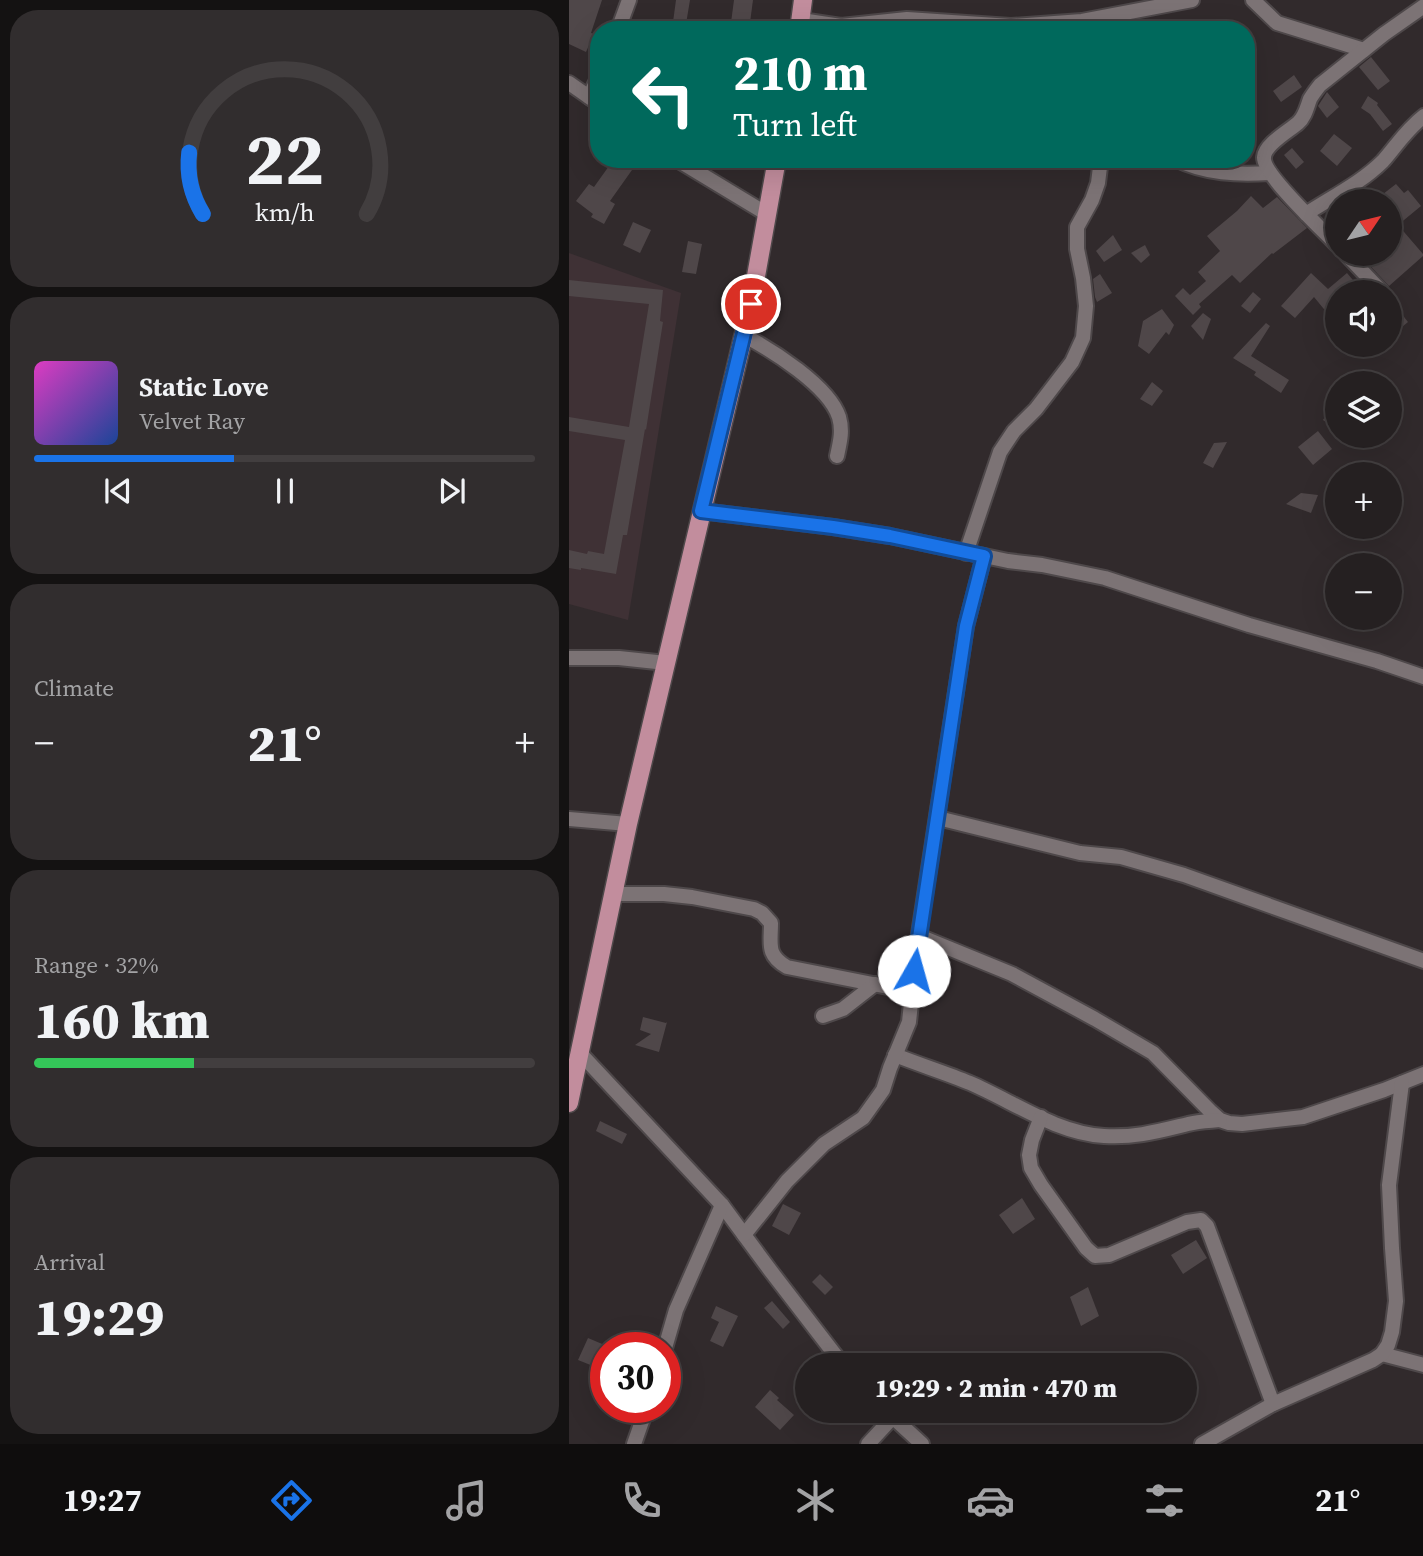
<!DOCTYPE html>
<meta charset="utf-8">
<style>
body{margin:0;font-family:"Source Serif 4",serif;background:#312d2e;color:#f1f3f6;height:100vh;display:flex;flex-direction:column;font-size:26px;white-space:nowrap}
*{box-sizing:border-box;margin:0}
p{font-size:23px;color:#a3a3a5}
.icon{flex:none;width:38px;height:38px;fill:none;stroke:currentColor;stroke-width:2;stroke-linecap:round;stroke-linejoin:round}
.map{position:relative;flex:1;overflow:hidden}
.panel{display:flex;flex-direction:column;gap:10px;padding:10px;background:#141212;width:569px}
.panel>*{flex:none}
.hud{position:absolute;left:21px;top:21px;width:665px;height:147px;border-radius:28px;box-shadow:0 7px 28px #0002,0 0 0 2px #423e3f;background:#00695c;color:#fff;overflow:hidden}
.needle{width:46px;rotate:55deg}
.controls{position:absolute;left:756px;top:189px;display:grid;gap:14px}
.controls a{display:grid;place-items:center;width:77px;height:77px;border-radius:50%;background:#252021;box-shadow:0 7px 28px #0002,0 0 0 2px #423e3f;font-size:35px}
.speed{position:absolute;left:21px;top:1332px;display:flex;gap:14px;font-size:35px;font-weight:700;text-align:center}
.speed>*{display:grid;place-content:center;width:91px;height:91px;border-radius:50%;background:#252021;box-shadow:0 7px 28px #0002,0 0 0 2px #423e3f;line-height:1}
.speed .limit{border:10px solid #d22;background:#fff;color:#111}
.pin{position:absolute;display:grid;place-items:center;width:60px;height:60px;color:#fff;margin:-30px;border:4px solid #fff;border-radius:50%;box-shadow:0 2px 7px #0007}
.me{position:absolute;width:77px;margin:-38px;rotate:7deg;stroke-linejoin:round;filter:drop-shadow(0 0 5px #0008)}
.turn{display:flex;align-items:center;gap:24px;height:147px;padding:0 28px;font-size:32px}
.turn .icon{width:91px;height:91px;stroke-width:2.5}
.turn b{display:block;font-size:49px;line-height:60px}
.big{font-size:52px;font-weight:800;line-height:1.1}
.panel .card{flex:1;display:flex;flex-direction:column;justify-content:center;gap:10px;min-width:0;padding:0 24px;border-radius:28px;background:#312d2e}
.panel .dial{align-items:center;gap:0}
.dial svg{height:182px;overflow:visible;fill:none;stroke:#423e3f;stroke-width:7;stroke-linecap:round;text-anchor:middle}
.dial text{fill:#f1f3f6;stroke:none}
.song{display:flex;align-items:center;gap:21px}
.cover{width:84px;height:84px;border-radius:10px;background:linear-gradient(135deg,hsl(310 70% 55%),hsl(220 70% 35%))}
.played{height:7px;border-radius:4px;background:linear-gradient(90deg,#1a73e8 40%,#423e3f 40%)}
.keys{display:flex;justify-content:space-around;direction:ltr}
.heat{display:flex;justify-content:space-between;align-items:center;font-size:38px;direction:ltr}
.charge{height:10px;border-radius:5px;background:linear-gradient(90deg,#34c759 32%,#423e3f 0)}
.trip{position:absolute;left:226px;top:1353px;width:402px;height:70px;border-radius:35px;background:#252021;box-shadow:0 7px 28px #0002,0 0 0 2px #423e3f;font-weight:800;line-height:70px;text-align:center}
.tab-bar{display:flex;height:112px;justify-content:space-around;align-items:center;background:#0f0d0d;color:#a3a3a5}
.tab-bar .icon{width:49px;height:49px}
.tab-bar .active{color:#1a73e8}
.tab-bar b{font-size:32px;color:#f1f3f6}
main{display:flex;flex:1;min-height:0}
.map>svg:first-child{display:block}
.built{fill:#3f3135}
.building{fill:#4f4749}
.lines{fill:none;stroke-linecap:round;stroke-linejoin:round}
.minor-casing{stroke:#4e484a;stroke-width:18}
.major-casing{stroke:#4e484a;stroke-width:21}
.minor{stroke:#7c7375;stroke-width:14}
.major{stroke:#c28d9d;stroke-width:18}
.route-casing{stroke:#114b97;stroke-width:18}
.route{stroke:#1a73e8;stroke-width:12}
</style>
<main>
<section class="panel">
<div class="card dial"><svg viewBox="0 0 100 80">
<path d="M14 69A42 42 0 1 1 86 69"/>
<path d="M14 69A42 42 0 0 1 8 42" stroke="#1a73e8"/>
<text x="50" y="56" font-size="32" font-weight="700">22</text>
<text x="50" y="72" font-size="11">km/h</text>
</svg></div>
<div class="card">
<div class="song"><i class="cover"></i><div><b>Static Love</b><p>Velvet Ray</p></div></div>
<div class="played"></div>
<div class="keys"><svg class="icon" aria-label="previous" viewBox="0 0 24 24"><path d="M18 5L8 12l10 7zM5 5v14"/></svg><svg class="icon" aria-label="pause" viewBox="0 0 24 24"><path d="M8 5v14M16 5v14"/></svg><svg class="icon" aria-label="next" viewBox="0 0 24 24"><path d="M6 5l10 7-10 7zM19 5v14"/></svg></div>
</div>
<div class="card"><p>Climate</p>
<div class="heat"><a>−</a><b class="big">21°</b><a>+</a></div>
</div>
<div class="card"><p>Range · 32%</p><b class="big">160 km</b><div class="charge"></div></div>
<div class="card"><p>Arrival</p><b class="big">19:29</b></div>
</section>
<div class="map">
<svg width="855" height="1444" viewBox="0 0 855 1444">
<rect width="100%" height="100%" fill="#312a2c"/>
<path class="built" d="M0,253L112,293L59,620L0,604Z"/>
<g class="building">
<path d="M0,0H33L22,33L25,34L17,52L0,44Z"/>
<path d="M107,0H121L116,30H106L107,22H104Z"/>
<path d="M165,0H184L180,30H161Z"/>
<path d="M802,57L821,81L809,90L790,67Z"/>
<path d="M725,75L733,87L712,102L704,91Z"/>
<path d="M758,92L770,107L758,118L749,106Z"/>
<path d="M799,96L809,103L808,105L823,124L814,131L801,114L792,108Z"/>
<path d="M765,134L783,148L768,166L751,151Z"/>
<path d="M723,148L735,162L727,169L715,155Z"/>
<path d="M45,159H47L63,170L41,201L46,204L35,224L22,217L24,214L7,201L20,184L25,187Z"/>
<path d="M827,184L835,193L839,190L852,206L829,225L854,254V256L820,286L790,254H821V201H805Z"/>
<path d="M682,196L694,208L708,197L738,228L704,254L703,253L671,283L663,275L630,304L632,307L624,315L606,296L614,288L621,295L637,281L629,272L651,251L638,236L668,211Z"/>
<path d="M64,222L82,230L71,253L54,245Z"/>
<path d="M544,235L553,250L535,262L527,251Z"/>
<path d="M119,241L133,244L127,274L113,272Z"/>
<path d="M576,245L581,255L572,263L562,253Z"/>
<path d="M742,273L759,289L778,273L794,292H768V325L745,297L726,318L712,306Z"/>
<path d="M531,274L543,293L528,302L526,297L524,279Z"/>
<path d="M0,280L94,290L91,321L94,322L77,430L76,429L58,535H54L47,574L12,568V570L0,568V550L18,554L19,551L35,554L56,440L0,431V417L60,427L80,304L0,296Z"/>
<path d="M684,292L692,299L681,313L672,306Z"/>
<path d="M821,299L839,322L821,337Z"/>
<path d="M593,309L605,325L600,335L597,332L580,354L569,346L574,321Z"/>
<path d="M634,313L642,319L634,340L622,326Z"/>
<path d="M697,323L701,326L682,356L720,380L712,393L685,375L687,372L664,358Z"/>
<path d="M583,382L594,391L583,406L571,399Z"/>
<path d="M768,398V430L754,420Z"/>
<path d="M749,431L763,449L744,465L729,447Z"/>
<path d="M658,442L644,468L634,463L645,443Z"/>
<path d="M732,493L749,495L742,513L717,504Z"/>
<path d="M359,969L380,980L374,995L354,985Z"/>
<path d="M74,1017L97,1023L98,1022L90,1052L66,1045L82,1034L71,1030Z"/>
<path d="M31,1121L58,1134L53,1144L27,1131Z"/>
<path d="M453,1198L466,1219L444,1234L430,1215Z"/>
<path d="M214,1204L232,1213L220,1235L203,1226Z"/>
<path d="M627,1240L638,1258L614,1274L602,1255Z"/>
<path d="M251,1274L264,1287L256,1295L243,1282Z"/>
<path d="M519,1287L530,1316L512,1326L501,1297Z"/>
<path d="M203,1301L221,1322L214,1329L195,1308Z"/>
<path d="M147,1306L169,1316L154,1347L141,1341L150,1322L142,1318Z"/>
<path d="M19,1338L38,1346L29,1368L9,1360Z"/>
<path d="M201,1390L210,1398L208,1400L225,1415L211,1430L186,1407Z"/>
</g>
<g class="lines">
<defs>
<g id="minor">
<path d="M684,0L708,23L795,50"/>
<path d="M232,20L272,26L338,19L442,26L513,21L623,0"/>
<path d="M49,30L60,0"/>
<path d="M0,83L30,104"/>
<path d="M20,97L30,76"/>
<path d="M107,159L198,214"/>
<path d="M606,159C637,174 668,175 701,173"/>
<path d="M737,214C763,197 792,183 814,161C828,145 837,130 855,116"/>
<path d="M768,245C755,231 693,174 695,157C696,144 720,131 729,123C736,117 738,107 741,99C744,94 747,90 751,85L815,34L855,6"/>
<path d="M777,254L812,291"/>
<path d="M174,335C203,350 260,386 270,417C274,431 271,442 268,456"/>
<path d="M132,511L264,527L321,536L439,561L473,565L536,578L680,625L808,661L855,677"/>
<path d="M397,553L431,452L445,431L467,409L503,362L514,338L517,306L514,278L508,249V227L523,200L529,183L532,159"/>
<path d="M0,658H50L97,663"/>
<path d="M369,818L511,853L552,857L615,875L855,961"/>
<path d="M0,819L59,824"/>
<path d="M44,894H95L123,897L185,909L193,913L202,923C202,944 197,955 218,967L319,987L343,994"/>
<path d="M350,936L443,974L526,1019L584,1053L641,1111L651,1120L660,1123L673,1124L734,1117L815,1090L855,1074"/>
<path d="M254,1016L274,1009L306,984"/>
<path d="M10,1052L153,1205L201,1270L274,1365"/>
<path d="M326,1055C351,1065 377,1073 401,1083C445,1102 487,1133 535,1136C566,1138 590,1131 619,1124C630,1121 641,1121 651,1120"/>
<path d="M472,1117L463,1140L460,1155L462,1168L472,1185L517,1248L526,1256L540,1255L618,1222L632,1220L638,1226L704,1404"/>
<path d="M175,1235L218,1181L255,1144L294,1118L314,1090L321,1068L340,1022L348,947L397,626L415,556"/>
<path d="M96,1348L107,1310L153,1205"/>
<path d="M813,1354L855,1365"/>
<path d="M316,1410L353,1444"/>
<path d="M65,1444L78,1407"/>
<path d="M299,1444L324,1417"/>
<path d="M633,1444L704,1404L804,1360L813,1354L819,1345L823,1332L827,1301L823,1248L820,1185L833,1083"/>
</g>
<g id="major">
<path d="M230,30L234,0"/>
<path d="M0,1103L59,824L182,304L208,159"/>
</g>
</defs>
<use href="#minor" class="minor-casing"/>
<use href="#major" class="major-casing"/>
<use href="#minor" class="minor"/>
<use href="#major" class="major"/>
</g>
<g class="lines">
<defs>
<path id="route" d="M182,304L132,511L264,527L321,536L415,556L397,626L345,971"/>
</defs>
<use href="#route" class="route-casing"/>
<use href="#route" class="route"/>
</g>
</svg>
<div class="controls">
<a><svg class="needle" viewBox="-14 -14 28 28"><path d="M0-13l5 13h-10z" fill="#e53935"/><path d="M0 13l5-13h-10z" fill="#a3a3a5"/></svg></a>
<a><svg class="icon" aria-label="sound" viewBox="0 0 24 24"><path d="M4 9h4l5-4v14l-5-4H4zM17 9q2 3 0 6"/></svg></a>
<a><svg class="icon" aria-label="layers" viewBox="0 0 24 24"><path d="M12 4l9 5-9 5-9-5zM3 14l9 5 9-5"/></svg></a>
<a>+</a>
<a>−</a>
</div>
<div class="speed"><div class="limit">30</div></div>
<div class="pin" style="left:182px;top:304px;background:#d93025"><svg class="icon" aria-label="arrive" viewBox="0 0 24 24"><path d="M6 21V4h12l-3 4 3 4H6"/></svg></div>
<svg class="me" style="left:345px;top:971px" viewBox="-20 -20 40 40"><circle r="19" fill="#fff"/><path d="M0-13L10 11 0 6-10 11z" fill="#1a73e8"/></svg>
<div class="trip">19:29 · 2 min · 470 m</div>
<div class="hud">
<div class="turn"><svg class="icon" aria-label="left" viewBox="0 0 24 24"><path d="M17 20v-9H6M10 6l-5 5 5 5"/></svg><div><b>210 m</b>Turn left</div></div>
</div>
</div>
</main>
<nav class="tab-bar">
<b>19:27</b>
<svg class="icon active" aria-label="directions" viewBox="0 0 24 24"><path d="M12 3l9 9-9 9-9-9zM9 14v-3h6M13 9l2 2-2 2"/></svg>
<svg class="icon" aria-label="music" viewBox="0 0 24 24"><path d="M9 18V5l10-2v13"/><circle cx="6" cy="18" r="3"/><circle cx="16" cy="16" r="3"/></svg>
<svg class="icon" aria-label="phone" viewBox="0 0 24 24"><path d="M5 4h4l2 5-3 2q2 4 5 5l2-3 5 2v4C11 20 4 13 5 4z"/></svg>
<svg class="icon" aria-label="climate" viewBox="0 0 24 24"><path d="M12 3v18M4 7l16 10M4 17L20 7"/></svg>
<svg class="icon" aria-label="car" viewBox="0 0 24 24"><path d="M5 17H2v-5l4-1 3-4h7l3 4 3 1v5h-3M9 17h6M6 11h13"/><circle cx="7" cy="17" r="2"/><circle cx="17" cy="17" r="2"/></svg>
<svg class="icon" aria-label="filters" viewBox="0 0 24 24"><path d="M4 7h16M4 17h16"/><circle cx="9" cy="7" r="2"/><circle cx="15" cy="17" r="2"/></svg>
<b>21°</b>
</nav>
